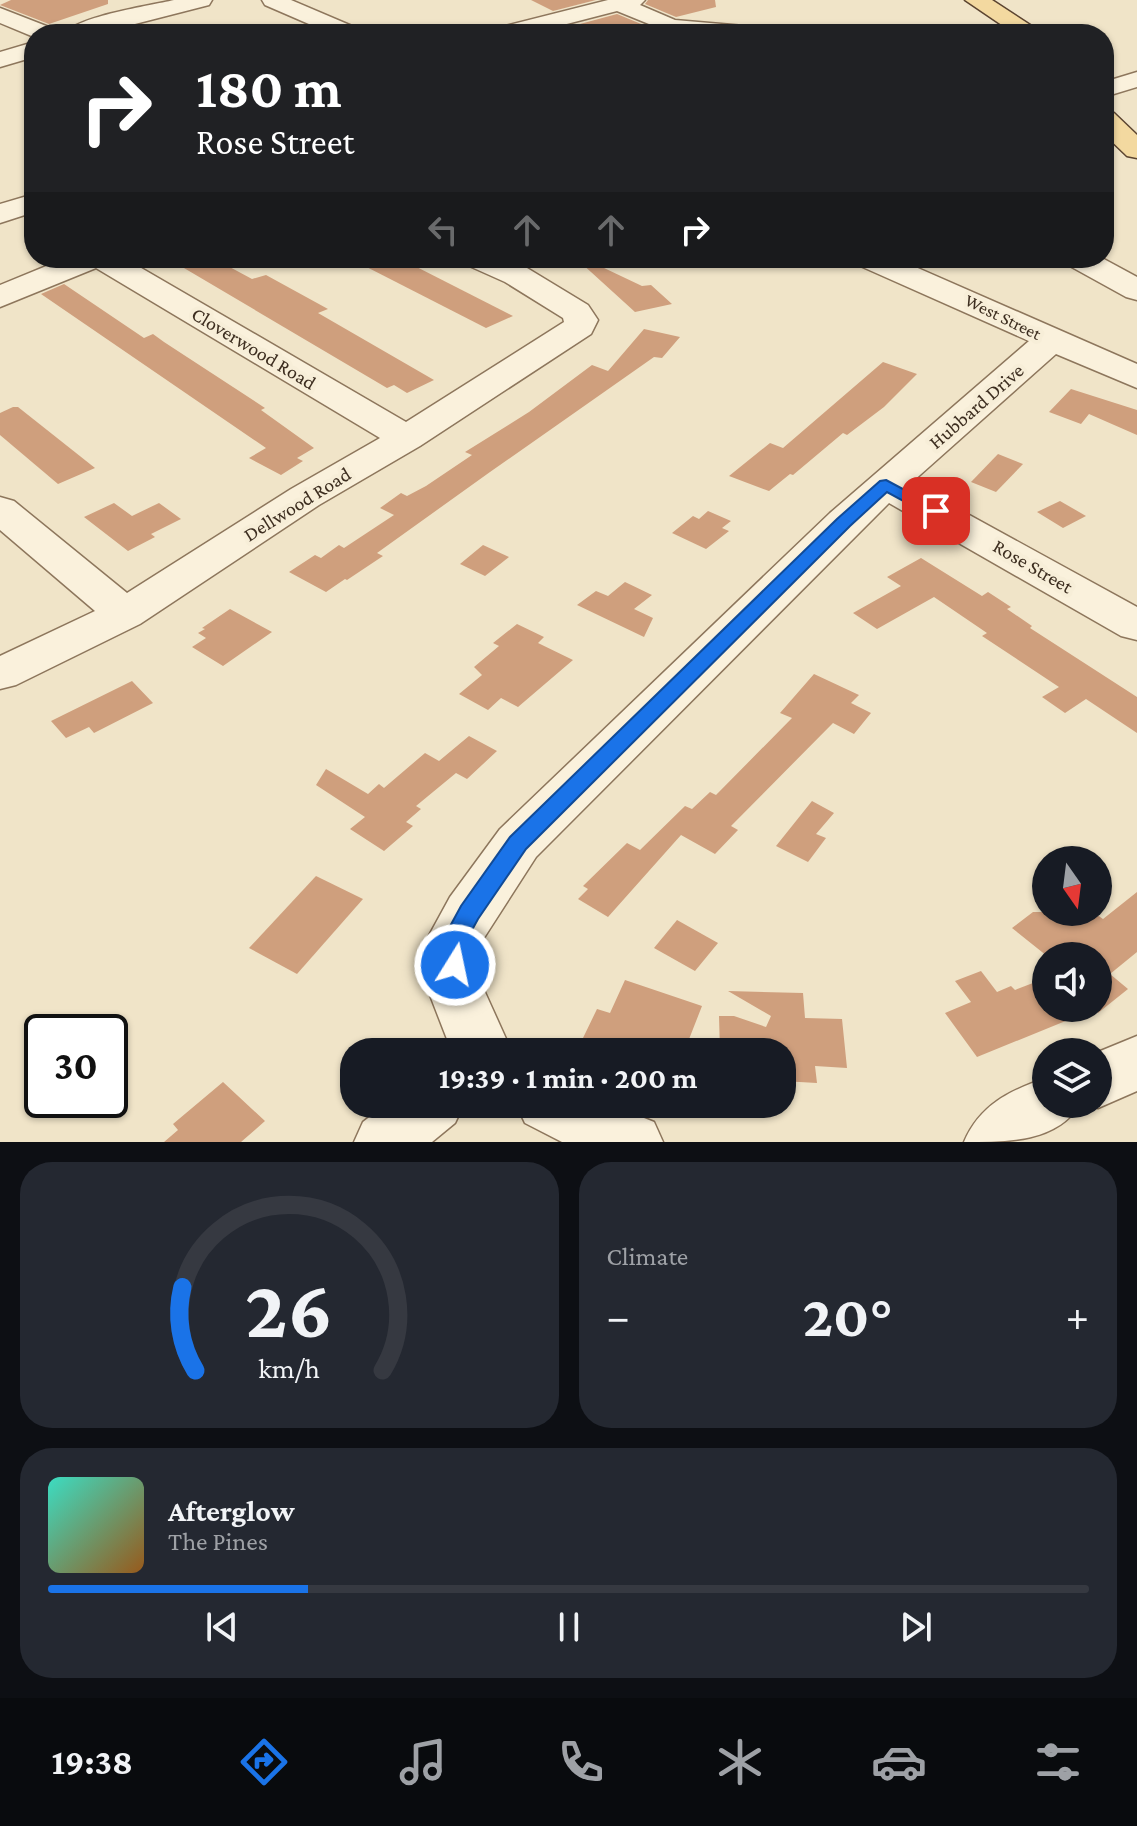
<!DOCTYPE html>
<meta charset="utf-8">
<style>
body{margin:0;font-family:"Crimson Pro",serif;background:#242831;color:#f1f3f6;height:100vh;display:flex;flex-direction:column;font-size:30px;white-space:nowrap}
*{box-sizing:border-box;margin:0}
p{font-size:26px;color:#9ea1a6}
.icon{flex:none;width:44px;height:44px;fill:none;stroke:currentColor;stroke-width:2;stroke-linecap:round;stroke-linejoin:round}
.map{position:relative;height:1142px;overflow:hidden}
.panel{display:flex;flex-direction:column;gap:20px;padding:20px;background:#0d0f14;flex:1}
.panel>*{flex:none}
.banner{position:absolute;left:24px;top:24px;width:1090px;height:244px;border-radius:32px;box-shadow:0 2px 6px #0004;background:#202124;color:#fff;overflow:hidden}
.needle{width:52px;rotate:166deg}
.tools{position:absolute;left:1032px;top:846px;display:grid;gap:16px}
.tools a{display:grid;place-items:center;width:80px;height:80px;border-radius:50%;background:#171b24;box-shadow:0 2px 6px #0004;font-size:40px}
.speed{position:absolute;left:24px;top:1014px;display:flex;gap:16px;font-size:40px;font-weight:700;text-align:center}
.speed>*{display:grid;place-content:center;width:104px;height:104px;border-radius:50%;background:#171b24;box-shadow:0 2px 6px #0004;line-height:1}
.speed .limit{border:4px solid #111;border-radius:12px;background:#fff;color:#111}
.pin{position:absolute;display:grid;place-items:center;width:68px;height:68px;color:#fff;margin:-34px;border-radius:16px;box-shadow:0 4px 12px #0006}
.me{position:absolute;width:88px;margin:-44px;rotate:10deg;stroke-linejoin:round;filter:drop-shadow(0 0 6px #0008)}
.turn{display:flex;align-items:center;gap:28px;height:168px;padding:0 40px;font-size:36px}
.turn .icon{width:104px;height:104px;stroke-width:2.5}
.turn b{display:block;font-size:56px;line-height:68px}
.lanes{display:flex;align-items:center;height:76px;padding:0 40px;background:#0003;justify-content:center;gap:40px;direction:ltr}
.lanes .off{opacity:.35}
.big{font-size:60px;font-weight:700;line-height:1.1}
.panel .card{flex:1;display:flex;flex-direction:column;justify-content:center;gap:12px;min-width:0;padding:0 28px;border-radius:32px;background:#242831}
.panel .dial{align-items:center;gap:0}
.dial svg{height:208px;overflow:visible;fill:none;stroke:#363941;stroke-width:7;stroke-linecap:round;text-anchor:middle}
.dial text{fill:#f1f3f6;stroke:none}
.song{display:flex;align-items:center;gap:24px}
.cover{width:96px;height:96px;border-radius:12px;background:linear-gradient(135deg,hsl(170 70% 55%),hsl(30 70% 35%))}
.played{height:8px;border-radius:4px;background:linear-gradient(90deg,#1a73e8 25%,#363941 25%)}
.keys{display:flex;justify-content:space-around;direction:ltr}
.heat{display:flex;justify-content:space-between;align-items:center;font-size:44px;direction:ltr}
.panel .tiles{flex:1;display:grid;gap:20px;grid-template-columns:1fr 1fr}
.card:last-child{grid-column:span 2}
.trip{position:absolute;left:340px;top:1038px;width:456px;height:80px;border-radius:32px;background:#171b24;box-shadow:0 2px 6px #0004;font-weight:700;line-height:80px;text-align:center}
.tab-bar{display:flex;height:128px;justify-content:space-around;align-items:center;background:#090b0e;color:#9ea1a6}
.tab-bar .icon{width:56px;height:56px}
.tab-bar .active{color:#1a73e8}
.tab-bar b{font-size:36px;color:#f1f3f6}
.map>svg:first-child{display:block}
.building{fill:#cf9f7d}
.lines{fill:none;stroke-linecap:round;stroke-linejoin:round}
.minor-casing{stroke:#8d765c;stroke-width:3}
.major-casing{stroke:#5b4430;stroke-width:3}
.minor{fill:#faf1dc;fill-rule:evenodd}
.major{fill:#f3d9a0;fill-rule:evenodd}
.route{fill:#1a73e8;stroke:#114b97;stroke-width:2}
.labels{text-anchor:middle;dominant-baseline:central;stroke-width:8;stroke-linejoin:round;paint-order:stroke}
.far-street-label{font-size:18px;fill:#3d2e20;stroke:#f7eed8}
.street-label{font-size:20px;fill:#3d2e20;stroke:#f7eed8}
</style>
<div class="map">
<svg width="1137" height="1142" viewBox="0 0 1137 1142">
<rect width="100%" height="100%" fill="#f0e4c8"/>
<g class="building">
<path d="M11,0H108V4L49,24L0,5Z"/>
<path d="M531,0H596L553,11Z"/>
<path d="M648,0H715L716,7L676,17L645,4Z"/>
<path d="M617,14L646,26L616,34L605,29L596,31L580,24Z"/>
<path d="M167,258H213L252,279L266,275L328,309L318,313L434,380L407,393L394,385L387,388Z"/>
<path d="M349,258H399L513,316L486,328Z"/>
<path d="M583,258L642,286L651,285L672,304L635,312L580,262Z"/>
<path d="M64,284L144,338L153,334L164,342L265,408L261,410L314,448L297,458L303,461L281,475L249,458L266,448L41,294Z"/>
<path d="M644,329L680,337L662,358L654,357L490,472L377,553L383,556L347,580L345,579L326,592L289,572L315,555L321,558L339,545L344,548L394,515L380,508L401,493L407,496L426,486L472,455L465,452L529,412L592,365L608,371Z"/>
<path d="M883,362L917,374L884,407L847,435L843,433L793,475L790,474L769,491L729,476L770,443L783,448Z"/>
<path d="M1071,389L1137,410V435L1089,414L1081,424L1049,412Z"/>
<path d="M13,407H18L95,468L58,484L0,435V413Z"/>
<path d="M998,454L1023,464L996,492L971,482Z"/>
<path d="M1060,501L1086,516L1063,528L1037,512Z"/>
<path d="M114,503L132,516L159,503L181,519L151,534L155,537L128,551L84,517Z"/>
<path d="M708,511L731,521L722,528L729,531L706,549L672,533L693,516L699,519Z"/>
<path d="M483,545L509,557L485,576L460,564Z"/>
<path d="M921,558L982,596L988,592L1011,607L1007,609L1032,626L1030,628L1137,697V733L1086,699L1065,713L1042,697L1059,687L982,636L987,633L934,597L877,629L853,613L901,586L887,577Z"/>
<path d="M625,582L652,595L634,609L653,618L644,637L577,605L596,591L608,596Z"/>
<path d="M230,609L272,632L223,666L192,647L206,638L198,633L205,629L202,628Z"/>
<path d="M517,624L544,637L538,643L573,660L518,707L501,698L488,710L459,694L482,675L474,667L499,646L493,643Z"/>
<path d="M814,674L859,695L851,703L871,713L854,734L833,723L731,826L738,830L715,854L681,835L608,917L578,899L588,889L583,886L627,843L640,850L685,806L692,809L710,792L716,795L792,718L780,713Z"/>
<path d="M132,681L153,703L94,733L89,727L66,738L51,721Z"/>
<path d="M469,736L497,751L467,779L456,773L416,806L421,809L406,822L413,826L384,851L350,829L365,817L316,785L326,769L368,794L379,784L384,788L425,753L439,761Z"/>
<path d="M812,801L834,813L816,834L826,838L808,862L776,846Z"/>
<path d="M316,876L363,899L297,974L249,948Z"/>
<path d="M1137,892V952L1110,974L1128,989L1098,1013V956H1047L1012,928L1033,912H1093L1103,919Z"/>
<path d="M677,920L718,943L695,971L654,948Z"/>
<path d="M981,971L997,992L1011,986L1015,990L1046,978V1008L1095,1009L977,1057L945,1013L971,1002L955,981Z"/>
<path d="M625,980L702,1006L684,1052H613L583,1038L597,1009L610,1013Z"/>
<path d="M728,991L803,993L805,1018L842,1019L847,1068L815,1066L817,1083L782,1081V1052H720L719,1016H734L766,1027L771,1016Z"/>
<path d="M223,1082L265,1121L241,1142H164L178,1130L173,1124Z"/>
</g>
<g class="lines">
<defs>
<g id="minor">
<path d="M174,0H212L209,5L96,34H64C78,16 149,6 174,0Z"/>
<path d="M262,0H291L359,29L362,34H332L265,5Z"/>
<path d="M608,0H645L640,5L675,20L756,27L764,29L767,34L671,33L617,11L528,34H490L493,29Z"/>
<path d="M0,8L54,29L57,34H34V37L0,23Z"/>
<path d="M34,42V57L0,67V52Z"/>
<path d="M1137,72V87L1104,97V82Z"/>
<path d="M34,194V212L0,223V204Z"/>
<path d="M66,258H124L406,422L564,322L563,318L505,282L467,265L463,258H504L527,268L588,305L598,320L591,334L420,446L319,505L140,624L16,685L0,689V656L95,611L0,530V497L14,501L127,593L291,489L380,438L96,268L0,307V285Z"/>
<path d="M854,258H895L1137,364V388L1056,354L911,483L1137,607V640L1121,636L889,503L536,857L482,941L484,990L512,1052H452L428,990L426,941L450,897L500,829L830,513L1029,341L858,265Z"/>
<path d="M1064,258H1102L1137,277V300L1126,297L1068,265Z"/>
<path d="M1137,1036V1091L1098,1108L1088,1104H1098V1052Z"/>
<path d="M1046,1078V1104H1080C1057,1142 1009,1142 964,1142C980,1105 1009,1091 1046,1078Z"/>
<path d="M386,1104H464L455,1123L432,1142H354L363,1122Z"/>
<path d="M516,1104H609L654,1122L663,1142H562L525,1123Z"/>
</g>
<g id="major">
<path d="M965,0H992L1044,34H1015Z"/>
<path d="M1104,111L1114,113L1137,135V158L1127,156L1104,134Z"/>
</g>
</defs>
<use href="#minor" class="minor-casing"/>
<use href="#major" class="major-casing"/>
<use href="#minor" class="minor"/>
<use href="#major" class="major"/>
</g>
<path class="route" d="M886,480L944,511L942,515H929L887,492L850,526L526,849L478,919L466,941L467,965L463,972L455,975L446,972L443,965L442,941L461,906L510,837L837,519L880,481Z"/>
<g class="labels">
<g class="far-street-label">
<text transform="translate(1003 317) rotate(26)">West Street</text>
</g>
<g class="street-label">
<text transform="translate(254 348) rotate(31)">Cloverwood Road</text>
<text transform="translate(976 406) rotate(-41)">Hubbard Drive</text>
<text transform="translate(297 504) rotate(-32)">Dellwood Road</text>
<text transform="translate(1033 566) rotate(30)">Rose Street</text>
</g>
</g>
</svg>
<div class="tools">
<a><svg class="needle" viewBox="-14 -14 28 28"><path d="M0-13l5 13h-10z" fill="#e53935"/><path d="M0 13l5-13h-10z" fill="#9ea1a6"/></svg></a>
<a><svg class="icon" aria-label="sound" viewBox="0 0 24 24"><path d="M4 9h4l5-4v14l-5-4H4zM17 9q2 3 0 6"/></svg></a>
<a><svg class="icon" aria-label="layers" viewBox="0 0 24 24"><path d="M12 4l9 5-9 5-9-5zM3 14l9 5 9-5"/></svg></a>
</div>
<div class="speed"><div class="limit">30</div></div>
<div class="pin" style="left:936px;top:511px;background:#d93025"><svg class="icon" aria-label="arrive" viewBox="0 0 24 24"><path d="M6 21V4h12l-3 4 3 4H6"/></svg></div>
<svg class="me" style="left:455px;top:965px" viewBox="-20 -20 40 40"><circle r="17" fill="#1a73e8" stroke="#fff" stroke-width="3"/><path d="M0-11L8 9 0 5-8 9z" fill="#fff"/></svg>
<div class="trip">19:39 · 1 min · 200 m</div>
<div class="banner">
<div class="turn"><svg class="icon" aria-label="right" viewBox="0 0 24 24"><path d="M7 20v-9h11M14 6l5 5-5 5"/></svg><div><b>180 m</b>Rose Street</div></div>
<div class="lanes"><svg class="icon off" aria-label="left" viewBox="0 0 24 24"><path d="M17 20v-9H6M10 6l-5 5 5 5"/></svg><svg class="icon off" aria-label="ahead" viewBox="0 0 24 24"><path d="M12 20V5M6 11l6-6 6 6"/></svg><svg class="icon off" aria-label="ahead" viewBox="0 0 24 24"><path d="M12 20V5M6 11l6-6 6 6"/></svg><svg class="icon" aria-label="right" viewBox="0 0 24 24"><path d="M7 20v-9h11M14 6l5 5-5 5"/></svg></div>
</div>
</div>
<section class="panel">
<div class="tiles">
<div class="card dial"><svg viewBox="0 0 100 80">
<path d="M14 69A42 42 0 1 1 86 69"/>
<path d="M14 69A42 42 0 0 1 9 37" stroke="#1a73e8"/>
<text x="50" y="56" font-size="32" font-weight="700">26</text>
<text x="50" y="72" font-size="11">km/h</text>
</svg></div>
<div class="card"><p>Climate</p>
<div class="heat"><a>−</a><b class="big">20°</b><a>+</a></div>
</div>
<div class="card">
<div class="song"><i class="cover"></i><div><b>Afterglow</b><p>The Pines</p></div></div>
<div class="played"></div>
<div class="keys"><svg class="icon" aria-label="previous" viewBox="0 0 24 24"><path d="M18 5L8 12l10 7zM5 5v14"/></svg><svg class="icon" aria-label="pause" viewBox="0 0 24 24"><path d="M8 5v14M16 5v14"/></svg><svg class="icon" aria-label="next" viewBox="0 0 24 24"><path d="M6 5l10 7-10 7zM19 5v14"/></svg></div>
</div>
</div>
</section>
<nav class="tab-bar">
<b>19:38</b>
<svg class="icon active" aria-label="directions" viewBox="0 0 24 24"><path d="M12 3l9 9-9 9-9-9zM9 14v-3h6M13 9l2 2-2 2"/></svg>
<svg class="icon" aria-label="music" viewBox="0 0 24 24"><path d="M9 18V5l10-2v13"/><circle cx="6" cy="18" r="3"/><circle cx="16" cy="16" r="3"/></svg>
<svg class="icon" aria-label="phone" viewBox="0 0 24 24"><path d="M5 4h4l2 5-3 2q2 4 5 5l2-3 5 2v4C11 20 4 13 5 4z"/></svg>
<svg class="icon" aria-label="climate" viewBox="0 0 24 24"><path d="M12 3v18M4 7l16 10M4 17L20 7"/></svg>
<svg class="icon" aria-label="car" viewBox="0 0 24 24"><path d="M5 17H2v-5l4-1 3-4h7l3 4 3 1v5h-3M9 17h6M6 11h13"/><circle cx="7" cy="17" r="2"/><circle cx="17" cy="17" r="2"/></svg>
<svg class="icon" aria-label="filters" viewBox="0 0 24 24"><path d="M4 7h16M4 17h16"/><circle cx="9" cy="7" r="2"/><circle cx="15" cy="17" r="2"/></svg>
</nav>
